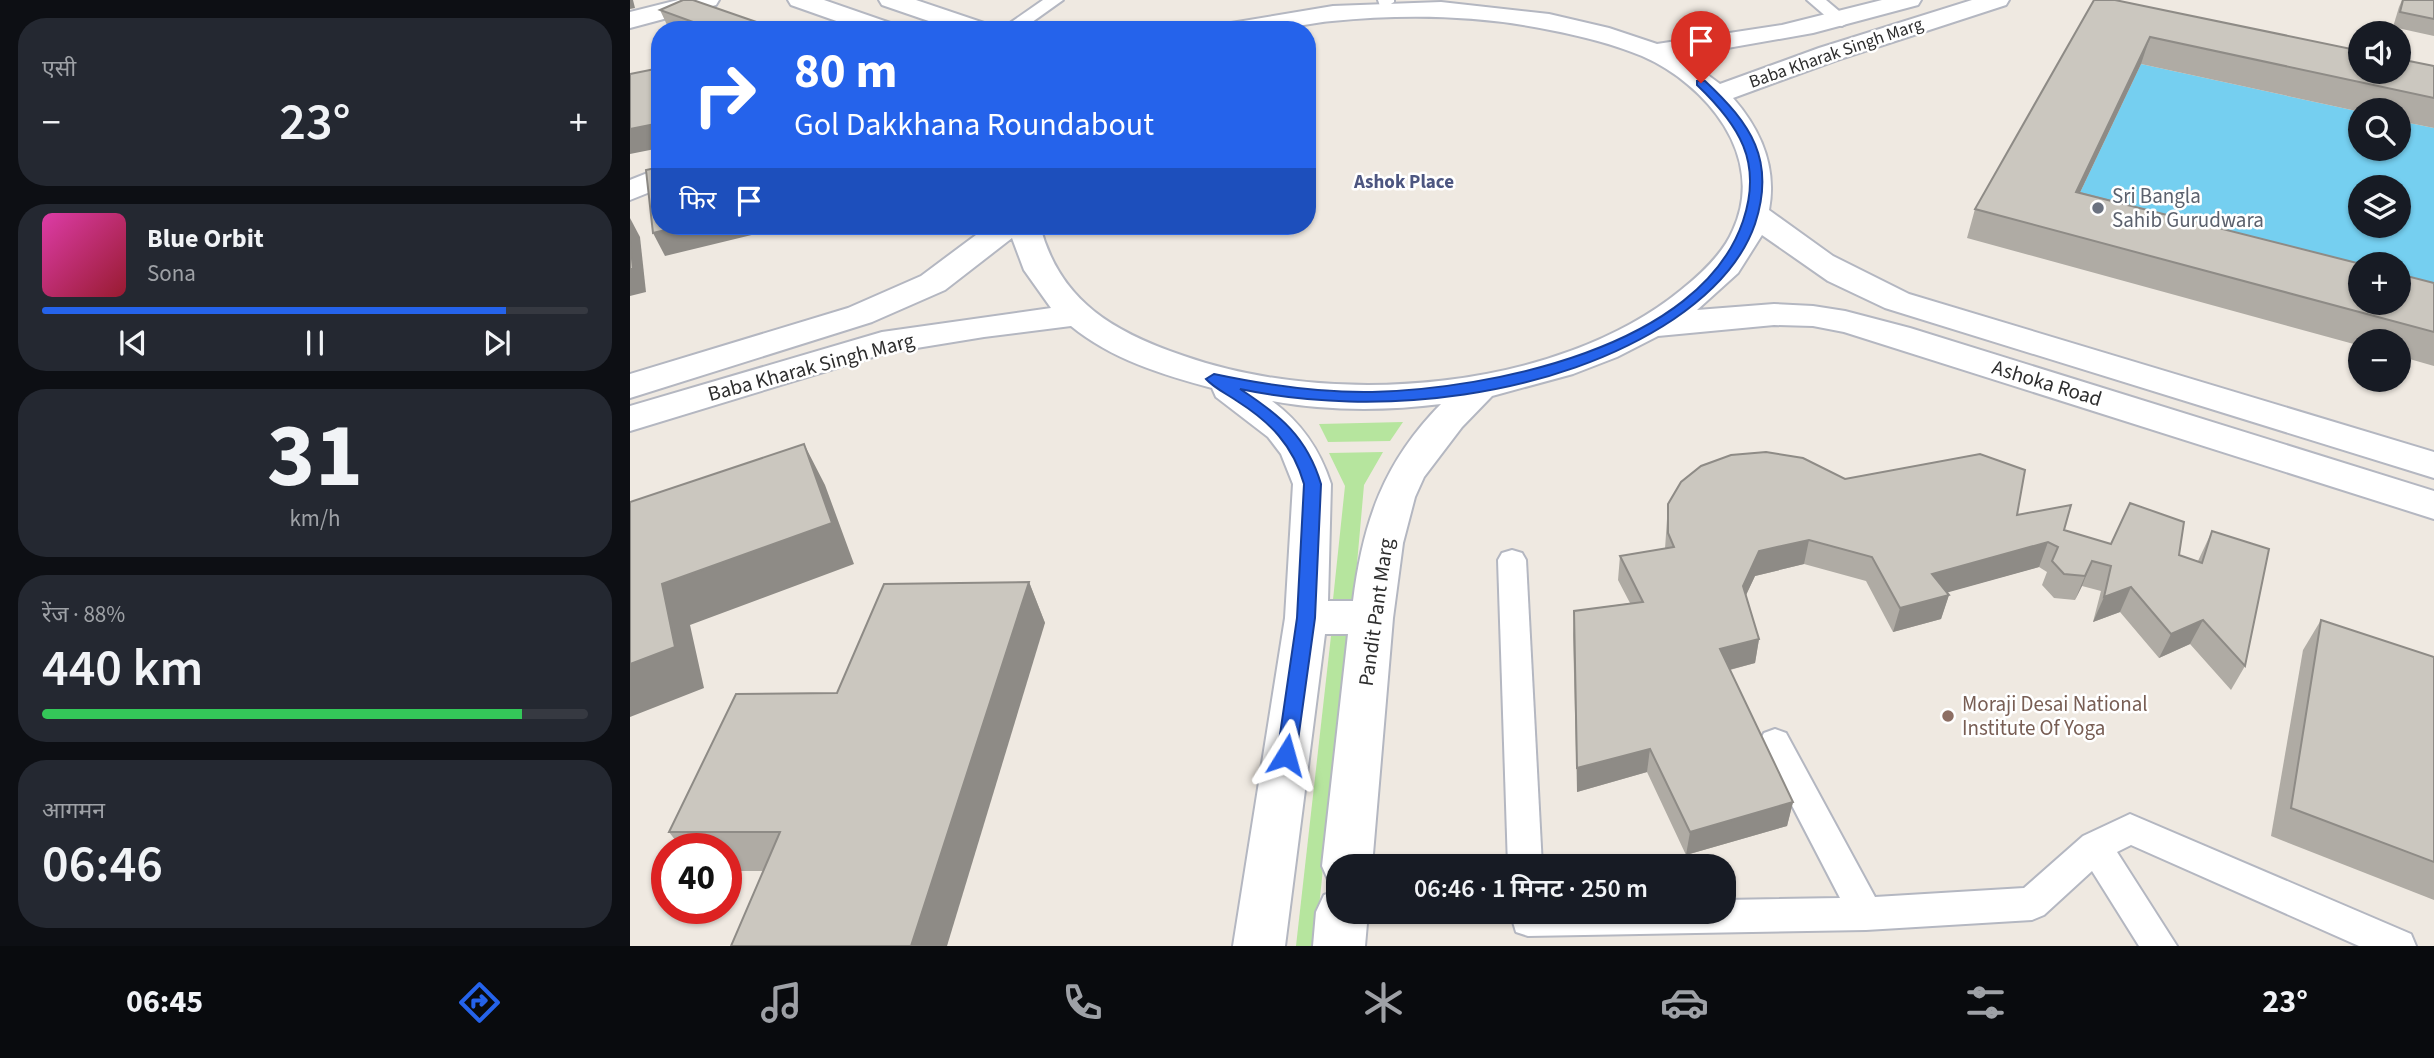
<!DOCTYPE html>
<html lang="hi">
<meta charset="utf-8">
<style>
body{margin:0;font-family:"Source Sans 3","Noto Sans Devanagari",sans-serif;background:#242831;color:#f1f3f6;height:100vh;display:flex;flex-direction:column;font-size:26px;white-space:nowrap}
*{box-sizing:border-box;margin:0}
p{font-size:23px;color:#9ea1a6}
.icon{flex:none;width:38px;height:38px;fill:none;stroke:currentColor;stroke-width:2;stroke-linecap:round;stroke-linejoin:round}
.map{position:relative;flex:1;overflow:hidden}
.drawer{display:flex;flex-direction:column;gap:18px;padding:18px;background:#0d0f14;width:630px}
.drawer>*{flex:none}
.guide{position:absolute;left:21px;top:21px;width:665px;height:214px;border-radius:28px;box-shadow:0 2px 5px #0004;background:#2563eb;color:#fff;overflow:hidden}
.controls{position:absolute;left:1718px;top:21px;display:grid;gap:14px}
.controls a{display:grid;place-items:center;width:63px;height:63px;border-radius:50%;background:#171b24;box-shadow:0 2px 5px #0004;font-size:35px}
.speed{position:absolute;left:21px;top:833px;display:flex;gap:14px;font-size:35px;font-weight:700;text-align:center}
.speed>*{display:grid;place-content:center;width:91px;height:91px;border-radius:50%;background:#171b24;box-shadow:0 2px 5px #0004;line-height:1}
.speed .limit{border:10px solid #d22;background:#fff;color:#111}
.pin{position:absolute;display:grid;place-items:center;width:60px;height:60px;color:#fff;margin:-72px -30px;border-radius:50% 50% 50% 0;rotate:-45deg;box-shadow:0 0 7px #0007}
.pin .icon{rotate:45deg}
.me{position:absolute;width:77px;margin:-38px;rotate:8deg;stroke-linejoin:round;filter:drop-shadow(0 0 5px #0008)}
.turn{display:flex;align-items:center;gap:24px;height:147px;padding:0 28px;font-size:32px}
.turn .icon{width:91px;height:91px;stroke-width:2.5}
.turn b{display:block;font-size:49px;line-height:60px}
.then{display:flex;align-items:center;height:66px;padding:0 28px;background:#0003;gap:14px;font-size:26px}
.big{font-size:52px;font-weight:600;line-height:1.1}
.drawer .card{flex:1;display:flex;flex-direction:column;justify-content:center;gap:10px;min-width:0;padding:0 24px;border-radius:28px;background:#242831}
.drawer .dial{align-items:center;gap:0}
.dial b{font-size:91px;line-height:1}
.song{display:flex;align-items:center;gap:21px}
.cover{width:84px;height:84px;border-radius:10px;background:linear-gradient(135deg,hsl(320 70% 55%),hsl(350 70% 35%))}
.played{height:7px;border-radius:4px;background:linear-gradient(90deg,#2563eb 85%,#363941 85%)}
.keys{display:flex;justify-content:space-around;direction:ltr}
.heat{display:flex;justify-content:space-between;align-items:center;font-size:38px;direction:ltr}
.charge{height:10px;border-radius:5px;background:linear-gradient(90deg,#34c759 88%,#363941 0)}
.trip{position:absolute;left:696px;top:854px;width:410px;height:70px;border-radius:28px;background:#171b24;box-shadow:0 2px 5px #0004;font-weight:600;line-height:70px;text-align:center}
.tabs{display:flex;height:112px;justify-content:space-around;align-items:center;background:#090b0e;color:#9ea1a6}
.tabs .icon{width:49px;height:49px}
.tabs .current{color:#2563eb}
.tabs b{font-size:32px;color:#f1f3f6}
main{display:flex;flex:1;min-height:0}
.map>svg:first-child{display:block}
.green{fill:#b6e59e}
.water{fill:#75cff0;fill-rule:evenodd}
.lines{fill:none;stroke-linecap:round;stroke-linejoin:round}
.lane-casing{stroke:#b4b7c1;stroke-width:4}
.street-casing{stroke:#b4b7c1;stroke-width:4}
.secondary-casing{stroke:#b4b7c1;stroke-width:4}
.lane{fill:#fff;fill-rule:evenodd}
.street{fill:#fff;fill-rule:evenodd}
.secondary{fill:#fff;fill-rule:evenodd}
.wall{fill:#afaba4}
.shaded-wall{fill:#8e8b86}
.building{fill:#cbc7bf;stroke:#8e8b86;stroke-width:2}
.route{fill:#2563eb;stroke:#184099;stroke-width:2}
.worship-dot{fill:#6b7280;stroke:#fff;stroke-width:2.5}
.education-dot{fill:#8d6e63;stroke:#fff;stroke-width:2.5}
.labels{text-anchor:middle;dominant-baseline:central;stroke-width:5;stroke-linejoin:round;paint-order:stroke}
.far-street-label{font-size:18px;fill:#2e2e2e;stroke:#fff}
.far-neighbourhood-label{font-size:19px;font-weight:bold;fill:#4d5680;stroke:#fff}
.worship-label{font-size:21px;fill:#5b616d;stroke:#fff;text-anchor:start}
.street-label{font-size:21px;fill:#2e2e2e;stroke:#fff}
.education-label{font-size:21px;fill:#785e54;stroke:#fff;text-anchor:start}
</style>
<main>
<section class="drawer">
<div class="card"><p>एसी</p>
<div class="heat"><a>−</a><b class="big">23°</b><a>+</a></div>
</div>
<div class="card">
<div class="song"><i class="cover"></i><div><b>Blue Orbit</b><p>Sona</p></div></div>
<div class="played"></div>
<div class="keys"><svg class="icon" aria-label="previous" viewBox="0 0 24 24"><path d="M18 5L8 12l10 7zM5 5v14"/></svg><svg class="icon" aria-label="pause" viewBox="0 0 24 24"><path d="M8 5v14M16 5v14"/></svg><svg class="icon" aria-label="next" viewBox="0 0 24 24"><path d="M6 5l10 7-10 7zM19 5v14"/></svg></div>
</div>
<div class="card dial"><b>31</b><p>km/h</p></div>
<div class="card"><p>रेंज · 88%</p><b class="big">440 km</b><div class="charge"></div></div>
<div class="card"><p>आगमन</p><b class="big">06:46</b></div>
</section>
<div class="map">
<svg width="1804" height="946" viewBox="0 0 1804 946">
<rect width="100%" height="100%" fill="#efe9e1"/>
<g class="green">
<path d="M773,422L760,441L698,442L689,424Z"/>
<path d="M753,452L734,485L723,609H702L715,486L699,453Z"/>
<path d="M701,636H717L685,946H666Z"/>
</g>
<path class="water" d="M1511,64L1731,112V149H1769V121L1804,128V316L1769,303V264H1731L1437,220ZM1731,187H1769V226H1731Z"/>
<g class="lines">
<defs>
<g id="lane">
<path d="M413,0H433L391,30H370Z"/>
<path d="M748,0H764V2L756,7L750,6Z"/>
<path d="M1177,0H1196L1221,21L1212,26L1206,25Z"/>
<path d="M882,550L892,553L896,560L912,866H878L868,560L872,553Z"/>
<path d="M1145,729L1156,733L1245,897L1394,888L1453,836L1500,814L1781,934L1786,946H1729L1501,845L1487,852L1547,946H1509L1462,871L1414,915L1402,920L1236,930L898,936L886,932L880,912H1094V900L1210,898L1129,742L1134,733Z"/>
</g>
<g id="street">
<path d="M48,0H89L86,5L0,28V12Z"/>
<path d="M30,168V188L0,200V180Z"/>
</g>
<g id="secondary">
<path d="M158,0H194L266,25L270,30H232L161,5Z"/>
<path d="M249,0H286L360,25L364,30H325L252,5Z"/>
<path d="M1252,0H1291L1288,5L1183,33L1052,56L1090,84L1189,48L1342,0H1379L1376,5L1207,60L1103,98C1131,130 1147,167 1139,210L1203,256L1279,294L1804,452V478L1255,308L1198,281L1132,235L1108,273L1067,310L1144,304L1183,306L1215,311L1280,328L1804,491V519L1214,332L1183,326L1144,325L1028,336L987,357L943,374L862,396L832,427L794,477L785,497L773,543L763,618L742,866H709V885L699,882L692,866L718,634H695L655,946H603L655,618L663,484L651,454L638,437L586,397L582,388C533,375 481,359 441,326L354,337L256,353L0,431V406L252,332L421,308L394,270L382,238L315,290L242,322L0,398V374L218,308L291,276L358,226H410C430,302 484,332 554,356C702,408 926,392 1051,290C1071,274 1093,254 1103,230C1137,156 1076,84 1012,56C983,44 951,36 920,30C849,15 774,14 702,21C680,23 658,29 637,30C620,31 602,30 585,30L589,25L703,6L811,2L919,14L979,28L1027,44L1152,25ZM642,401C697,411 756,411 811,404C754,462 733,521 723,601H698L701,484C690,450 672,423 642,401Z"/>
<path d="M709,890V912H738L735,946H683L686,912L694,895Z"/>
</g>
</defs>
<use href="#lane" class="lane-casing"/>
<use href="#street" class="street-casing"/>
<use href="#secondary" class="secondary-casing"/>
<use href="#lane" class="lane"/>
<use href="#street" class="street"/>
<use href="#secondary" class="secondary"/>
</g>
<g class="wall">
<path d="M1464,0L1804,66V128L1769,121V110H1731V112L1511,64L1450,192L1804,283V366L1769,356V341H1731V346L1337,238L1345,209Z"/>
<path d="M1772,0H1804V36L1763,27L1769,7Z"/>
<path d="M30,10L142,30H49L37,25Z"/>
<path d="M1215,479L1387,515L1481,544L1549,555L1568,561L1582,531L1615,666L1601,690L1560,644L1529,658L1490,612L1463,622L1471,591L1452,586L1445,600L1424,598L1412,585L1417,572L1409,567L1317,592L1319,595L1311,619L1263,632L1236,581L1174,564L1125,576L1116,595L1129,639L1125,663L1100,670L1163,802L1157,826L1056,855L1017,772L947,792L943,635L944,611L1000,603L988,580L990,556L1035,549L1038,504Z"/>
<path d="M399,582L415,623L133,871H96V849H52L39,832L207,693Z"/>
<path d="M1691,620L1804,657V900L1641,836L1673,650Z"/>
</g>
<g class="shaded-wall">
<path d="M0,0H3L5,8L0,9Z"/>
<path d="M1520,37L1511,64L1437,220L1446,192Z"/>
<path d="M30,123V148L0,154V129Z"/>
<path d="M0,218L10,237L16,292L0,296Z"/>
<path d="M52,226H151V228L35,256L23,233Z"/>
<path d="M174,444L195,485L224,564L60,625L74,688L0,717V664L32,584Z"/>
<path d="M1179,540L1174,564L1125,576L1109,610L1113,586L1129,551Z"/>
<path d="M1418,542L1409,567L1294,599L1302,574Z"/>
<path d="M1462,561L1452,586L1445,600L1455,576Z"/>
<path d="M399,582L415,623L317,946H281Z"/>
<path d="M1501,587L1490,612L1463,622L1474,597Z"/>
<path d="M1319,595L1311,619L1263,632L1270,608Z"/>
<path d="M1573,620L1560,644L1529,658L1541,634Z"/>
<path d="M1129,639L1125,663L1087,673L1090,649Z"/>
<path d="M1020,749L1017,772L947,792V768Z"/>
<path d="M1163,802L1157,826L1056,855L1060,832Z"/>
</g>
<g class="building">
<path d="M53,0H63L141,27L135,30H85L30,10Z"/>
<path d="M1464,0H1485L1731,51V72H1769V59L1804,66V98L1520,37L1446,192L1731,264V303H1769V274L1804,283V332L1345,209Z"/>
<path d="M1773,0H1804V19L1770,12Z"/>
<path d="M30,68V123L0,129V74Z"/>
<path d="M30,167V226H52L23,233L16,170Z"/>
<path d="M0,239L3,269H0Z"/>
<path d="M174,444L202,523L32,584L45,647L0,664V502Z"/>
<path d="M1136,452L1173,458L1215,479L1350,454L1395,470L1387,515L1441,505L1434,530L1481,544L1500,503L1554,522L1549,555L1572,563L1582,531L1639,549L1615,666L1573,620L1541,634L1501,587L1474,597L1481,566L1462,561L1455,576L1434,574L1422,561L1428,547L1418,542L1302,574L1319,595L1270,608L1242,557L1179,540L1129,551L1113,586L1129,639L1090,649L1163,802L1060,832L1020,749L947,768L944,611L1013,602L990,556L1044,547L1038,533V504L1051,482L1071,466L1101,455Z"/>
<path d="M399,582L281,946H101L150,832H39L106,694L207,693L254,584Z"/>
<path d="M1691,620L1804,657V862L1661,808Z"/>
</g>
<path class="route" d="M1067,81H1075C1121,124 1146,160 1125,224C1111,265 1079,295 1044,319C926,398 747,418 610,389C650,415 677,437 691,484L685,618L666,755L663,760L656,763L650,760L647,755L667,618L674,484C663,445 640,422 607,401C597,394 584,388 576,379L584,374C636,385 688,393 742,392C859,389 1070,348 1113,221C1133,162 1109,125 1067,85Z"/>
<circle class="worship-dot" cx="1468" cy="208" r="7"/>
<circle class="education-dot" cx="1318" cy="716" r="7"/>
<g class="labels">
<g class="far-street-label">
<text transform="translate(1206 53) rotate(-19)">Baba Kharak Singh Marg</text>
</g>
<g class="far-neighbourhood-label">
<text x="774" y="182">Ashok Place</text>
</g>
<g class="worship-label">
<text x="1482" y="196">Sri Bangla<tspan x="1482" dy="24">Sahib Gurudwara</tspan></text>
</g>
<g class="street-label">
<text transform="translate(181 367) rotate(-15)">Baba Kharak Singh Marg</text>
<text transform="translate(1417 383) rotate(17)">Ashoka Road</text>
<text transform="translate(746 612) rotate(-82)">Pandit Pant Marg</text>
</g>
<g class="education-label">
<text x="1332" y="704">Moraji Desai National<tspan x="1332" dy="24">Institute Of Yoga</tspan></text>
</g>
</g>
</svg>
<div class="controls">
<a><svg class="icon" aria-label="sound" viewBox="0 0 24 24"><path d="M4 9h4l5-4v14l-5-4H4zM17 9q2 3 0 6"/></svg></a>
<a><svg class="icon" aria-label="search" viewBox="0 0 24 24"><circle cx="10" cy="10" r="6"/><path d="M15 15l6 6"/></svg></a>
<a><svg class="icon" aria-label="layers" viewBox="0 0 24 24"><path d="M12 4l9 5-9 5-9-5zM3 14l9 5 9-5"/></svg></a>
<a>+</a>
<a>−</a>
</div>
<div class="speed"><div class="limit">40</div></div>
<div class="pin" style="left:1071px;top:83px;background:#d93025"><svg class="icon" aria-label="arrive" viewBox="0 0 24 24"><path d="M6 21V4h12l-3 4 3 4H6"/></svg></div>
<svg class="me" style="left:656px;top:755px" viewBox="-20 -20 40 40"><path d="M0-17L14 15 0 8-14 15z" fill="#2563eb" stroke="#fff" stroke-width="4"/></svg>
<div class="trip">06:46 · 1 मिनट · 250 m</div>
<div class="guide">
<div class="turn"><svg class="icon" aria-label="right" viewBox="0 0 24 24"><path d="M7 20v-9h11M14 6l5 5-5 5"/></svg><div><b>80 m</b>Gol Dakkhana Roundabout</div></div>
<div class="then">फिर<svg class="icon" aria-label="arrive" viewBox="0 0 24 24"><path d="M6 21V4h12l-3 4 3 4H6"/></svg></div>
</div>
</div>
</main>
<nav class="tabs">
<b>06:45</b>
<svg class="icon current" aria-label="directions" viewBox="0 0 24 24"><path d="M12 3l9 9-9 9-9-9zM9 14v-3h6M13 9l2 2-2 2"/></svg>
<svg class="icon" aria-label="music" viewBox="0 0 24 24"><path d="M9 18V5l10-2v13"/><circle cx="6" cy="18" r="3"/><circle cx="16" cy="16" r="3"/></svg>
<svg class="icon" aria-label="phone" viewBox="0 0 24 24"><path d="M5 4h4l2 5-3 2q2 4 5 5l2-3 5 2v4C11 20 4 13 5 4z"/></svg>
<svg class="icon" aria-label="climate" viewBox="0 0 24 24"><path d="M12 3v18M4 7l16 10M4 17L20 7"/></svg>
<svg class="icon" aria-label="car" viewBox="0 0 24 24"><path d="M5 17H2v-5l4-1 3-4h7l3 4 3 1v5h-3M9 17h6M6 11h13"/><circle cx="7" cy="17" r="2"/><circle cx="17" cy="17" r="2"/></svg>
<svg class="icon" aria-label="filters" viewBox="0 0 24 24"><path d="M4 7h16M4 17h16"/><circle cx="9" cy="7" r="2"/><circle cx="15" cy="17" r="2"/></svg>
<b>23°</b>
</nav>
